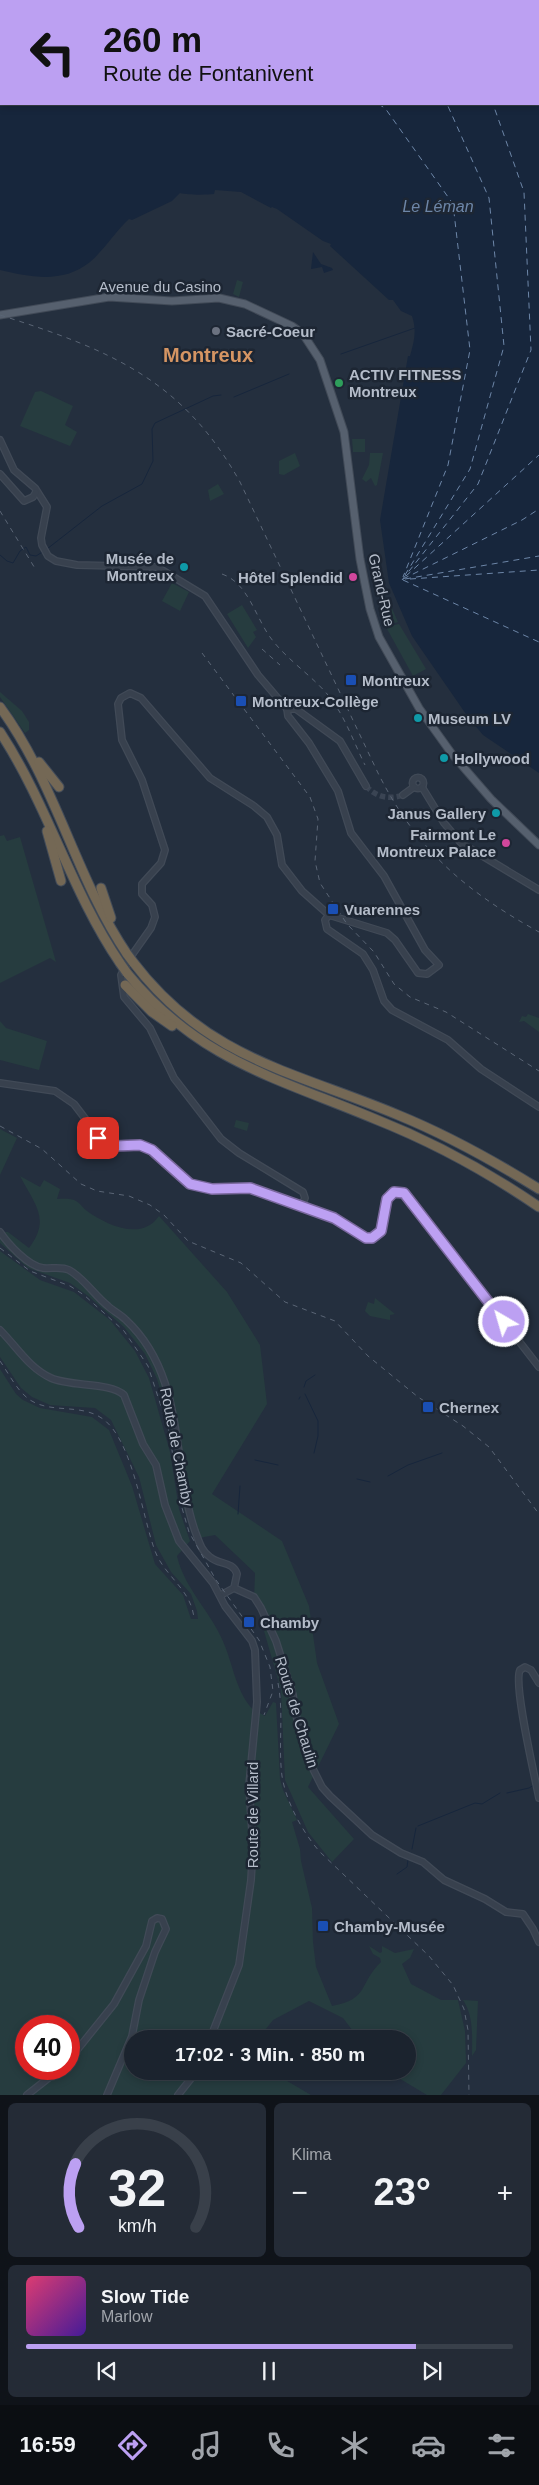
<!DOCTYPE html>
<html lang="de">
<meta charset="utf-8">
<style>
body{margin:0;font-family:Arial,sans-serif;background:#242b36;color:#f1f3f6;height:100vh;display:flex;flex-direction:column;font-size:19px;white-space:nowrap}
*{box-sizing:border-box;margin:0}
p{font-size:16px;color:#a0a4aa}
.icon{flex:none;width:28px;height:28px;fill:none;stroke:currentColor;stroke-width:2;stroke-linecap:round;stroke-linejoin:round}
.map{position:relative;height:2095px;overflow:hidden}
.panel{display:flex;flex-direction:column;gap:8px;padding:8px;background:#0f1319;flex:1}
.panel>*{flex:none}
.guide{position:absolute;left:0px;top:0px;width:540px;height:105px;box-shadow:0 2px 8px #0003,0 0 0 1px #39404a;background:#bca0f2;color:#111;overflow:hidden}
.speed{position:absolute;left:15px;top:2015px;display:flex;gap:10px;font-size:25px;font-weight:700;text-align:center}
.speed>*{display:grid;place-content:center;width:65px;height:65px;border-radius:50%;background:#1b232e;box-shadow:0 2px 8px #0003,0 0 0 1px #39404a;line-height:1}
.speed .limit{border:8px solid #d22;background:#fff;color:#111}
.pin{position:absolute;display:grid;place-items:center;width:42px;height:42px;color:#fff;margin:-21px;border-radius:10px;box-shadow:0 2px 8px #0006}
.me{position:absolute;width:55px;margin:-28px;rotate:322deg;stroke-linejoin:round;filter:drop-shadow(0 0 4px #0008)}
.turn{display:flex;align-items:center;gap:18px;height:105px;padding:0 20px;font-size:22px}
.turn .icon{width:65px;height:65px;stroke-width:2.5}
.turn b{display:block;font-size:35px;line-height:42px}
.big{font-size:38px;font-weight:800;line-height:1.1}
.panel .tile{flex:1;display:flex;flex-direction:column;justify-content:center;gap:8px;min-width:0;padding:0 18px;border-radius:8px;background:#242b36}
.panel .dial{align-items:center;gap:0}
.dial svg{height:130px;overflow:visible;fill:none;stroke:#39404a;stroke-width:7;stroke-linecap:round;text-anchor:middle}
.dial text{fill:#f1f3f6;stroke:none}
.song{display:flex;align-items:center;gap:15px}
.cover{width:60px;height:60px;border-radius:8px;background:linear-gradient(135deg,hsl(340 70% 55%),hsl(260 70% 35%))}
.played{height:5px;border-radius:2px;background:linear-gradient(90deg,#bca0f2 80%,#39404a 80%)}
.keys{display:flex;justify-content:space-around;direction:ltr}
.heat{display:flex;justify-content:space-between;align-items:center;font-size:28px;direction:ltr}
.panel .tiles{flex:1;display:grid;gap:8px;grid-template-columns:1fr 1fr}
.tile:last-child{grid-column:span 2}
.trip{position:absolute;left:124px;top:2030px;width:292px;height:50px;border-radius:25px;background:#1b232e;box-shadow:0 2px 8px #0003,0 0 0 1px #39404a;font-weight:800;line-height:50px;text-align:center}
.dock{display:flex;height:80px;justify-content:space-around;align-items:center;background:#0b0e12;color:#a0a4aa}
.dock .icon{width:35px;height:35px}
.dock .current{color:#bca0f2}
.dock b{font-size:22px;color:#f1f3f6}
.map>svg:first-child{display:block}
.green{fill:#263c3f;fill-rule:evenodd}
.water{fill:#17263c;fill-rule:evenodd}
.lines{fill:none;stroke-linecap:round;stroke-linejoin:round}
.stream{stroke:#17263c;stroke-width:1}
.ferry{stroke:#6d86a8;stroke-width:1;stroke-dasharray:6 5;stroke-linecap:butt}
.minor-tunnel{stroke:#3a4453;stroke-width:5.5;stroke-dasharray:5.5 3;stroke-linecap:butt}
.minor-casing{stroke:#414a57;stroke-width:8}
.major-casing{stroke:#414a57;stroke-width:9}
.highway-casing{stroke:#434c59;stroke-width:11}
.minor{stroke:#38414e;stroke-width:5.5}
.major{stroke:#56606e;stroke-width:7}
.highway{stroke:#746855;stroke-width:9}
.rail{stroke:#5a6575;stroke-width:1;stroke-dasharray:5 5;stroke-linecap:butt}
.highway-bridge-casing{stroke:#434c59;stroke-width:11;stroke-linecap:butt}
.highway-bridge{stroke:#746855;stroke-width:9}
.route-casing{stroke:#7a689d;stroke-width:12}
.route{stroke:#bca0f2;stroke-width:9}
.worship-dot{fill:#6b7280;stroke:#1d2633;stroke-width:2}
.leisure-dot{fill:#2e9e5b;stroke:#1d2633;stroke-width:2}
.culture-dot{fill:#0f9aa8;stroke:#1d2633;stroke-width:2}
.hotel-dot{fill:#d1479c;stroke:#1d2633;stroke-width:2}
.transit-dot{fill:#1a4fb4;stroke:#1d2633;stroke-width:2}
.labels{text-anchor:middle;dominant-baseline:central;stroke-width:5;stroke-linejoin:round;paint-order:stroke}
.street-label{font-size:15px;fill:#b4bcc9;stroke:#1d2633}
.poi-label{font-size:15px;font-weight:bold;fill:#b4bcc9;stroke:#1d2633;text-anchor:start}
.water-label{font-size:16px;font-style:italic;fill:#6d86a8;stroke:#1d2633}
.district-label{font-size:20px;font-weight:bold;fill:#d59563;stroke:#1d2633}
</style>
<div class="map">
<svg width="539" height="2095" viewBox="0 0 539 2095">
<rect width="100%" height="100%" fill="#242f3e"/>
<g class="green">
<path d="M237,280L243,282L239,297L233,294Z"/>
<path d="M41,391L73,406L65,425L77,432L70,446L20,426L35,392Z"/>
<path d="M352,439H365V452H353Z"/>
<path d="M295,453L300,466L284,475L279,474V461Z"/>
<path d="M370,453H383L377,485L375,486L371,478L366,482L362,479L369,465Z"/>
<path d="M218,484L224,494L210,501L208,490Z"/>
<path d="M172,583L189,592L180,611L162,601Z"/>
<path d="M390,604L398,622L386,626L382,612Z"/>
<path d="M242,605L257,630L253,632L256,637L248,648L227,614Z"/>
<path d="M399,624L426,669L413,676L386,627Z"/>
<path d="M0,692L22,711L29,722V730L25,733L0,697Z"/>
<path d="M4,835L7,841L20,837L56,962L50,958L0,983V836Z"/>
<path d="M528,1014L539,1018V1032L524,1021L519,1022L522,1016L526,1017Z"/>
<path d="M0,1021L6,1028L47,1041L39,1070L0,1060Z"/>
<path d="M236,1120L249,1123L247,1131L234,1127Z"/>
<path d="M0,1129L17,1138L0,1175Z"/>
<path d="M20,1176L40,1187L44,1180L60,1189L57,1199C62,1199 71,1198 76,1201C80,1203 83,1208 87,1211C108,1226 142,1241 159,1216L227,1292L260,1345L267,1404L212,1494L282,1541L309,1606L317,1663L339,1724L308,1787L354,1839L332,1862L308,1832L285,1780L281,1690L264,1631L267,1629L254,1600L255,1573L215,1535L194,1539L182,1503L176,1444L157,1379L145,1354L124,1327L88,1296L70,1283L28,1268L0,1243V1232H8L29,1248C51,1219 35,1205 20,1176Z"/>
<path d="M0,1251L40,1280L74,1292L110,1320L135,1351L149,1378L170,1452L179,1509L190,1541L177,1556C184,1587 208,1609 221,1637C232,1659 234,1685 249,1705C252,1710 260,1713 265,1716L273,1702L276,1703L280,1779L283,1790L297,1820L292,1822L300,1849L301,1861L312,1908L313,1942L316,1967L332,2006C370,1999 358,1984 381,1962L380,1958L373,1954L369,1946L380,1953L382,1952V1946L395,1953L414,1949L410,1958L402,1964L411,1984L441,2000H458L465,2031L466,2063L441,2095H427L387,2071H408V2039H359L343,2018L309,2001L273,2020L258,2039H132V2071H270L311,2095H0V1369L16,1394L23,1400L40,1408L92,1417L109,1430L132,1486L155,1564L183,1595L191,1619H198L197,1611L191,1594L171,1572L156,1545L139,1477L111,1420L95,1408L50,1405L32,1397L21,1388L0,1357ZM26,2026H69V2069H26Z"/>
<path d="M375,1298L395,1314L390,1315V1320L370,1316L365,1311L364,1314L368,1302L374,1304Z"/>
<path d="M463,2000L478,2001L476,2050L472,2056C472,2038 474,2016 463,2000Z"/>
</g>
<g class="water">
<path d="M0,0H539V773L483,735L468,717L412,636L389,583L380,520L408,356H410C414,342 417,331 412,316L401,311L393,300H389L330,246L331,244L323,241L277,209L272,207L271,208L241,192L215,190L214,194C205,195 188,195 180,193L172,201L132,220L129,219C115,232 104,250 90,262C63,284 30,277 0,270ZM1,1H539V104H1Z"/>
<path d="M313,252L321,264L332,268L333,270L324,273L322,267L311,269Z"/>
</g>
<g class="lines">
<g class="stream">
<path d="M341,354L415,328"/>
<path d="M234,397L289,374"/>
<path d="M47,549L102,506L142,484L153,461L152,429L155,423L213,396L221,395"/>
<path d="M0,555L7,561L13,563L20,551L26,547L30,555L36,556L44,551"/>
<path d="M304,1387L306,1381L315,1375"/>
<path d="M305,1394L318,1421V1436L314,1453"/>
<path d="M299,1399L300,1397"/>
<path d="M255,1460L278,1465"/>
<path d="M388,1476L408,1465L442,1453"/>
<path d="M357,1479L370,1482"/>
<path d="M238,1514L240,1486"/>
<path d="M507,1793L529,1788L534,1785"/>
<path d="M418,1826L475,1803L482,1804L500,1793"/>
<path d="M412,1849L416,1828"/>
<path d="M397,1874L407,1867L408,1860"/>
</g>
<g class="ferry">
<path d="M125,0L129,1"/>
<path d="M401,0L402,1"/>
<path d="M457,0L458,1"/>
<path d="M378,104L385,108L453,204L470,350L448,465L403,577"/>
<path d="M405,575L470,469L504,346L489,198L447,104"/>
<path d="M406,576L539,455"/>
<path d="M403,579L522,520L539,509"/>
<path d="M405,579L539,556"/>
<path d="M410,579L539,570"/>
<path d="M402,580L478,484L531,350L524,192L493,104"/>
<path d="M403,580L539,642"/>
</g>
<path class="minor-tunnel" d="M366,786C376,797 389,800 403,795"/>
<defs>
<g id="minor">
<path d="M0,440L14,470L35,488L47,507L41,538L42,545L48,556L56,561L77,565L157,567L205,596L258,675L287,709H296L340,741L366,786"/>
<path d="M0,474L24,501L33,497L36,492"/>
<path d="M287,709L288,716L309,743L338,791L351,833L384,876L425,950L439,965L427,974L418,973L395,940L387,933L329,915L302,891L282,865L277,835L267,817L254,806L210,778L141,698L130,693L121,698L118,704L122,740L142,780L165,850L161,863L142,884V894L152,905L155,917L151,928L132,955L121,975L124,997L150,1028L174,1078L221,1139L239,1153L303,1192L305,1198L302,1205"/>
<circle cx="418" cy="783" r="5.5"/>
<path d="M422,787L444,823L461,843L539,890"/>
<path d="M403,795L414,787"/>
<path d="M329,915L325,920L327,929L363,954L373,970L384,1001L392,1010L448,1040L481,1069L539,1107"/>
<path d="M0,1083L55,1091L74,1104L103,1142L115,1146L140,1145L152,1150L190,1184L212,1189L250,1188L334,1218L367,1238H372L381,1231L387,1199L394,1192L404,1193L539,1367"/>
<path d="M0,1232C8,1244 28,1266 43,1268C51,1269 61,1266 69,1270C84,1278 95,1296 108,1306C113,1311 120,1314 126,1320C186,1376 171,1461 195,1531C199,1541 201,1551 210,1557C219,1565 233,1561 237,1574L234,1588L221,1595"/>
<path d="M0,1330C17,1347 29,1368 51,1378C71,1387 110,1382 124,1395L143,1444L156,1465L165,1505L179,1541L213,1583L225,1606L252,1641L255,1650L257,1702L249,1786L253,1846L251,1880L239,1965L210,2039"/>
<path d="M234,1588L254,1597L261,1608L276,1641L293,1695L295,1712L312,1767L322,1787L330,1796L372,1835L401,1853L423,1862L444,1880L485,1899L506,1912L523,1914L533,1929L539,1942"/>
<path d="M539,1683L531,1670L525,1667L520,1670C513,1684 535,1777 539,1798"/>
<path d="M69,2060L114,2004L146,1946L152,1921L157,1918L162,1919L166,1929L155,1952L139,2000L132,2036L107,2095"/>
<path d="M27,2095L60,2069"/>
<path d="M178,2095L197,2071"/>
</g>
<path id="major" d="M0,315L109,297L172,301L219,298L245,304L292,326L303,334L320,360L344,432L360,559L370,609L379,637L419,708L452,754L491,799L539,845"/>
<g id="highway">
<path d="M0,707C56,783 75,877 127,954"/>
<path d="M0,732C48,805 71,891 120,963"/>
<path d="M39,762L59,787"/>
<path d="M47,831L61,881"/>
<path d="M101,888L111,918"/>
<path d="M133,962C207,1059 293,1071 398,1115C447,1135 494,1161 539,1189"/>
<path d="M127,973C198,1060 277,1078 375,1119C433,1142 488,1172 539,1207"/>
<path d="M125,985L152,1012L172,1026"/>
</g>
</defs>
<use href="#minor" class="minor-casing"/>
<use href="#major" class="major-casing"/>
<use href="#highway" class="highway-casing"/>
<use href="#minor" class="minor"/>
<use href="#major" class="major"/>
<use href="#highway" class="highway"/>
<g class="rail">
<path d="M0,315C107,349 182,378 240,482L378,773C416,849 465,891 539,932"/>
<path d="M0,511L36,570"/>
<path d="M222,574C248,583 255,616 270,637C288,662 318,679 334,703C347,722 355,745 365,765"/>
<path d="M262,649L280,665"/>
<path d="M202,653L310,797L318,819L315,861L320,883L347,924L374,952L394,984L410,997L446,1012L539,1071"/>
<path d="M0,1126L42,1149L81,1184L97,1191L129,1196L150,1205L164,1215L188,1241L241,1263L285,1302L335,1321L368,1356L418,1397L463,1426L489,1447L539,1514"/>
<path d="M0,1248L30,1271L70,1286L84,1295L124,1331L148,1366L169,1431L180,1501L189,1532L216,1580L259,1640L270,1667L273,1691L264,1715"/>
<path d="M0,1361C9,1374 17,1391 30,1400C52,1414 81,1403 103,1419C133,1441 142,1516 155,1551C165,1577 192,1590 194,1619"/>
<path d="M278,1683C284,1714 278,1746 282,1776C286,1802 303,1833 320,1852L429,1956L453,1985L464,2009L468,2030L469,2095"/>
</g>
<defs>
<g id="highway-bridge">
<path d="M127,954L133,962"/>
<path d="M120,963L127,973"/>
</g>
</defs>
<use href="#highway-bridge" class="highway-bridge-casing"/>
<use href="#highway-bridge" class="highway-bridge"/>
</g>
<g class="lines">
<defs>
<path id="route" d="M98,1138L115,1146L140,1145L152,1150L190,1184L212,1189L250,1188L334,1218L366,1238H372L381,1231L387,1199L394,1192L404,1193L504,1322"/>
</defs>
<use href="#route" class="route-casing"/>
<use href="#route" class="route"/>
</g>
<circle class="worship-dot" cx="216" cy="331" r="5"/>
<circle class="leisure-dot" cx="339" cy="383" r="5"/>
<g class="culture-dot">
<circle cx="184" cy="567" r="5"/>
<circle cx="418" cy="718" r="5"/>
<circle cx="444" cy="758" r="5"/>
<circle cx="496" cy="813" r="5"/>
</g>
<g class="hotel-dot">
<circle cx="353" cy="577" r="5"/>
<circle cx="506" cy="843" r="5"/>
</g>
<g class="transit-dot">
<rect x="345" y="674" width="12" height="12" rx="2.5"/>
<rect x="235" y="695" width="12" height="12" rx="2.5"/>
<rect x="327" y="903" width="12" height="12" rx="2.5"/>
<rect x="422" y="1401" width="12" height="12" rx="2.5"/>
<rect x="243" y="1616" width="12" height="12" rx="2.5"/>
<rect x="317" y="1920" width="12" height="12" rx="2.5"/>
</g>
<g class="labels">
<g class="street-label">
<text x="160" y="286">Avenue du Casino</text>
<text transform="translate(382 590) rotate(77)">Grand-Rue</text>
<text transform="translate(177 1447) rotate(79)">Route de Chamby</text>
<text transform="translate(297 1712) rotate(73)">Route de Chaulin</text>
<text transform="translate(252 1815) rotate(-90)">Route de Villard</text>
</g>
<g class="poi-label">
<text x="226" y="331">Sacré-Coeur</text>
<text x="349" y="374">ACTIV FITNESS<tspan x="349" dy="17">Montreux</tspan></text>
<text x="174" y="558" text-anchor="end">Musée de<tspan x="174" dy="17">Montreux</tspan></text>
<text x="343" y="577" text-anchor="end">Hôtel Splendid</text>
<text x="362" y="680">Montreux</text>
<text x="252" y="701">Montreux-Collège</text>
<text x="428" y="718">Museum LV</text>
<text x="454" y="758">Hollywood</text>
<text x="486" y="813" text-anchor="end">Janus Gallery</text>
<text x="496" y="834" text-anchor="end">Fairmont Le<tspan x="496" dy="17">Montreux Palace</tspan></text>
<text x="344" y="909">Vuarennes</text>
<text x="439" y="1407">Chernex</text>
<text x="260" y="1622">Chamby</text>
<text x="334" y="1926">Chamby-Musée</text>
</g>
<g class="water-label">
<text x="438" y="206">Le Léman</text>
</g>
<g class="district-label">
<text x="208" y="355">Montreux</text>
</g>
</g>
</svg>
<div class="speed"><div class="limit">40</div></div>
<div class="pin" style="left:98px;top:1138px;background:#d93025"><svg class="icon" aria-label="arrive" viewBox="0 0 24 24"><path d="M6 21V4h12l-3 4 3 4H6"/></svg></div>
<svg class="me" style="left:504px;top:1322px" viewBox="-20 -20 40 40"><circle r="17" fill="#bca0f2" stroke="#fff" stroke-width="3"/><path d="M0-11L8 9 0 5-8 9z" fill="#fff"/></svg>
<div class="trip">17:02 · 3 Min. · 850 m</div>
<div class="guide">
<div class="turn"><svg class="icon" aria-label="left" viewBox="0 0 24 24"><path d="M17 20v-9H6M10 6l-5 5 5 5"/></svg><div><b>260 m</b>Route de Fontanivent</div></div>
</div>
</div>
<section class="panel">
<div class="tiles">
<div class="tile dial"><svg viewBox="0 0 100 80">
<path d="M14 69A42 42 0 1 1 86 69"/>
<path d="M14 69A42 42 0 0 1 12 30" stroke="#bca0f2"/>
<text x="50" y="56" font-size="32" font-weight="700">32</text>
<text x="50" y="72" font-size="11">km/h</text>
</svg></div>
<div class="tile"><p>Klima</p>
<div class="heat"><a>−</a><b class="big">23°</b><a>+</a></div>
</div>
<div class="tile">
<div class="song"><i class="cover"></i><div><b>Slow Tide</b><p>Marlow</p></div></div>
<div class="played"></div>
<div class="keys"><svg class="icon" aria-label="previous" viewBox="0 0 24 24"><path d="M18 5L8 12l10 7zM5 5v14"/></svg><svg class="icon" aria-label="pause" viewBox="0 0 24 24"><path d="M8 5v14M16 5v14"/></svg><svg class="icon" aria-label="next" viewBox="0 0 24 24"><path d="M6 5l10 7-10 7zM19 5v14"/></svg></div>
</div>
</div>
</section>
<nav class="dock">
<b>16:59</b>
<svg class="icon current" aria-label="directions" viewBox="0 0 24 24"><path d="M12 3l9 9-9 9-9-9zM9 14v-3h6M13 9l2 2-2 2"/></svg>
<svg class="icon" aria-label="music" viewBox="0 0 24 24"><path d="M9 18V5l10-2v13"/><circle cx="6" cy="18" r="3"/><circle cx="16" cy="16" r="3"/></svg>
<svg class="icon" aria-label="phone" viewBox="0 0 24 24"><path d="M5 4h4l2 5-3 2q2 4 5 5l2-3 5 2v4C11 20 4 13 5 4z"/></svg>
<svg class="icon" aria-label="climate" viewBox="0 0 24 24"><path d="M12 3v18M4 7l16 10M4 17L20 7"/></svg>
<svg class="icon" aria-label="car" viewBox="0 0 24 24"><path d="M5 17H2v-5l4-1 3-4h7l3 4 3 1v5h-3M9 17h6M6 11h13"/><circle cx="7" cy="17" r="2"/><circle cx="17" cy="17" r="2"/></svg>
<svg class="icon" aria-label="filters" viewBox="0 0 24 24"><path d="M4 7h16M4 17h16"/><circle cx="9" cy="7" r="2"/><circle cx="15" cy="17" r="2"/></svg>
</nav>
